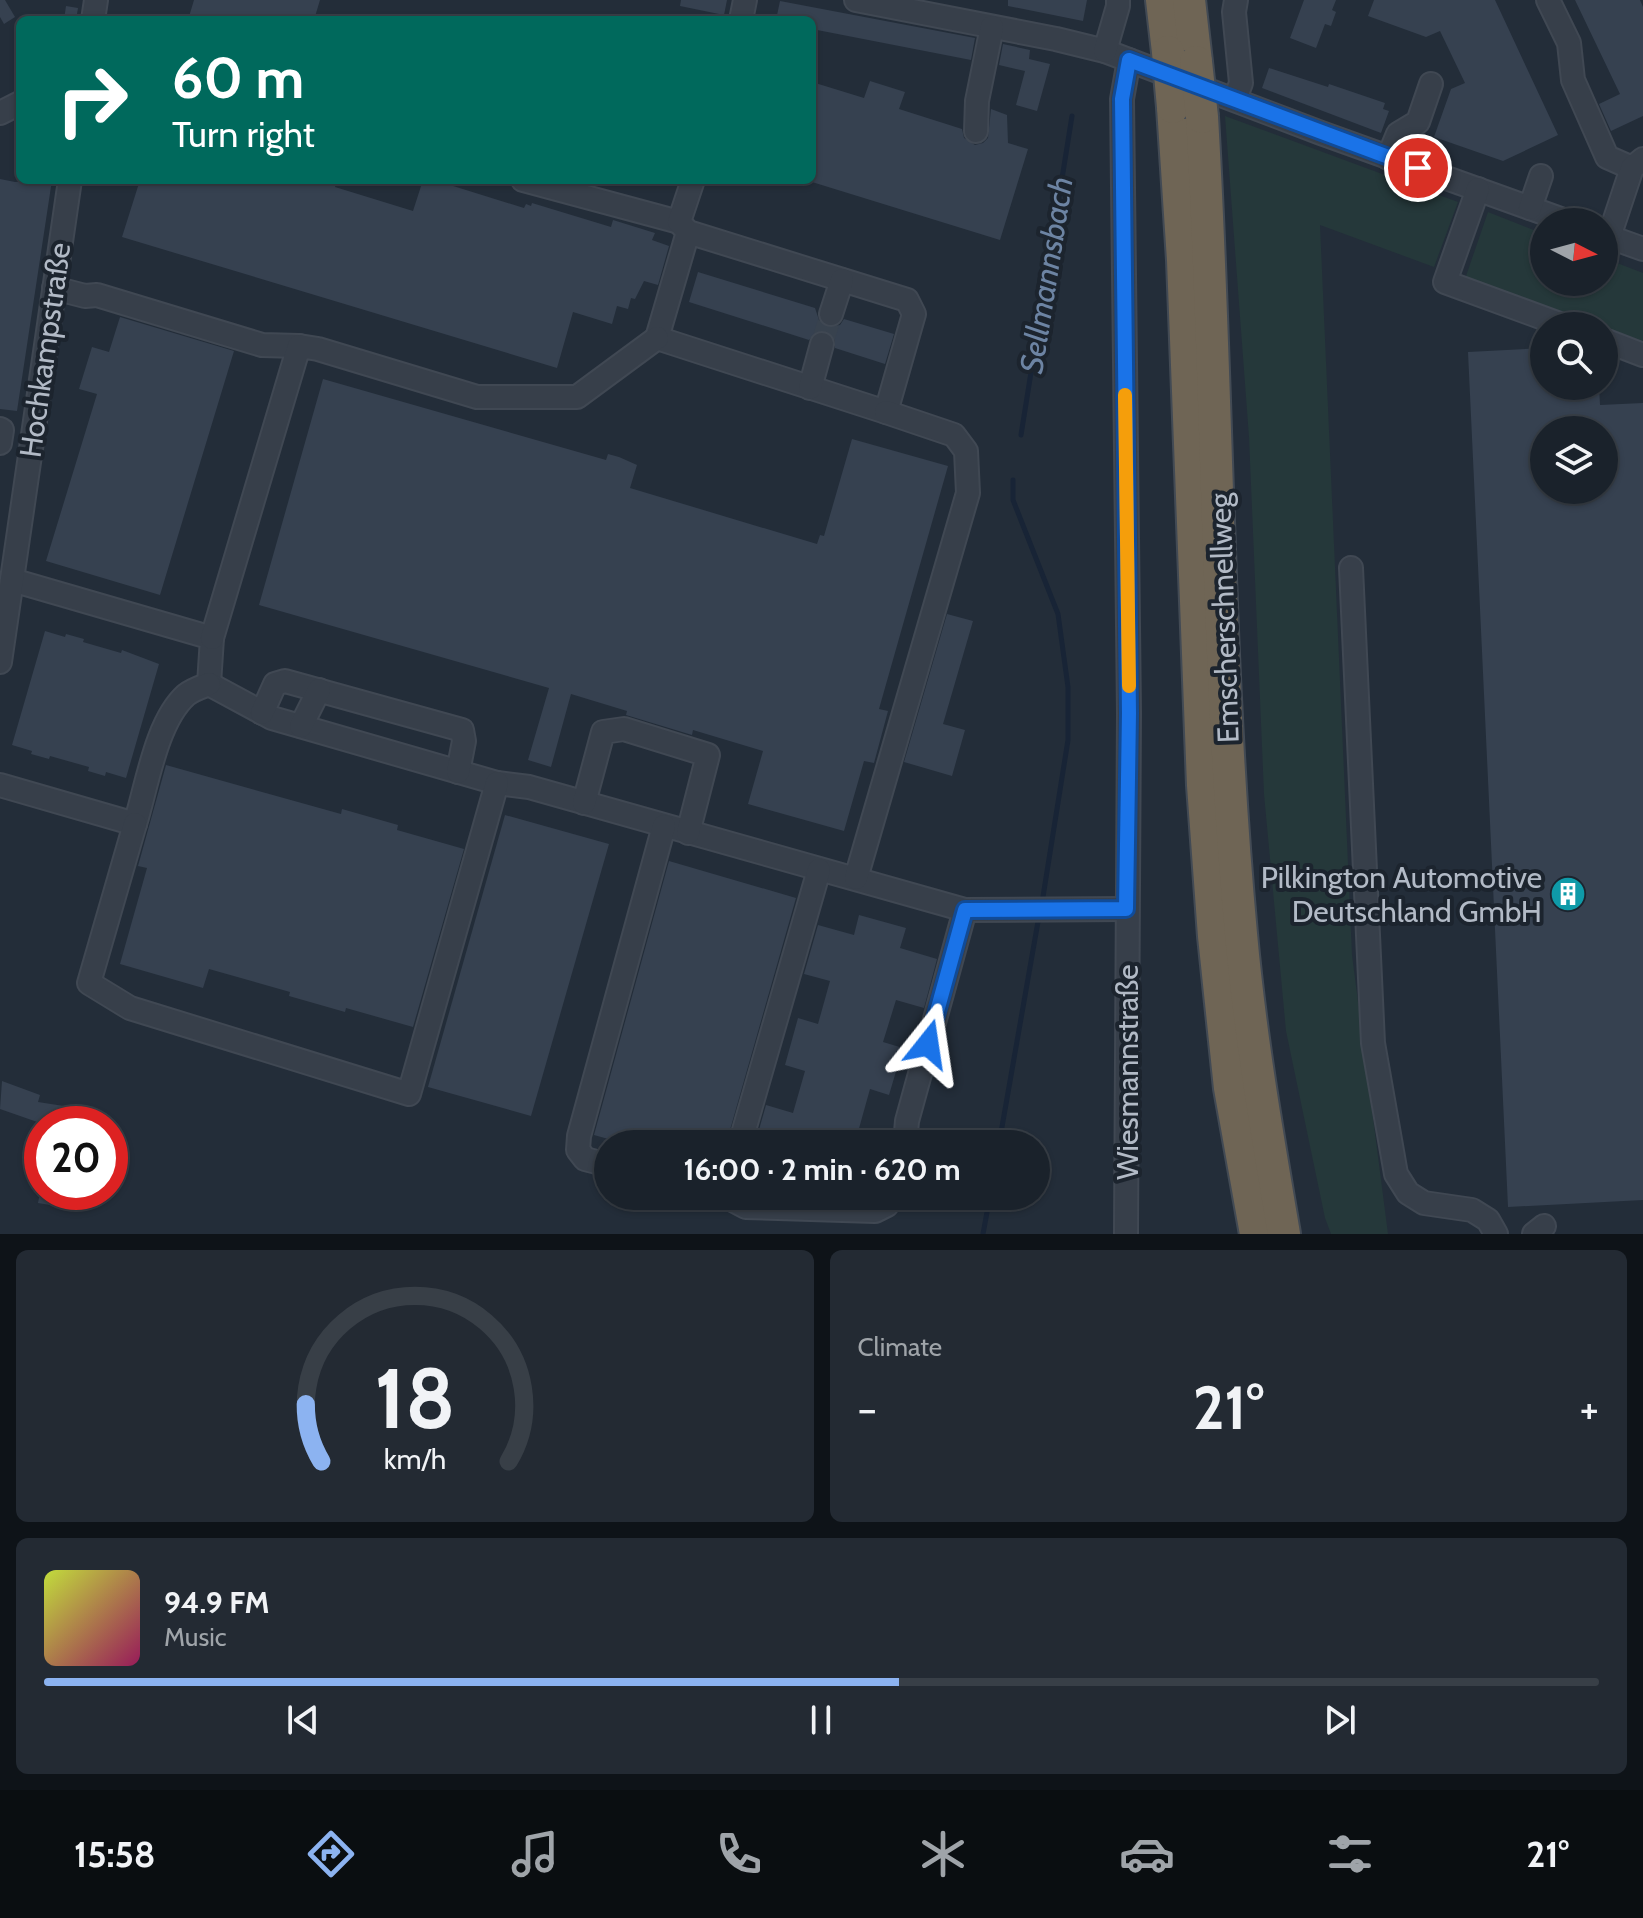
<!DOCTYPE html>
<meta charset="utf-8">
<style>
body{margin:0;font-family:Cabin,sans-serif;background:#232a33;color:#f1f3f6;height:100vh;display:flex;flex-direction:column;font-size:30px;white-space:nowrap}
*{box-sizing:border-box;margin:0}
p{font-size:26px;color:#9fa4a9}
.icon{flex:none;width:44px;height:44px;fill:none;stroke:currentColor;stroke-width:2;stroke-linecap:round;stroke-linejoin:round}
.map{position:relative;height:1234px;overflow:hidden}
.side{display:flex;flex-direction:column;gap:16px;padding:16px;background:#0e1318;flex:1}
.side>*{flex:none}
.top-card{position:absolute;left:16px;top:16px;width:800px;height:168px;border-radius:12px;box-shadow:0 2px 6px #0004,0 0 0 2px #383f47;background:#00695c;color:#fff;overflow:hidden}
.needle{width:52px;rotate:96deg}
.buttons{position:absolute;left:1530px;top:208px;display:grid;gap:16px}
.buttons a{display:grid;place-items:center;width:88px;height:88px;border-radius:50%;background:#1a222b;box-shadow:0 2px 6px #0004,0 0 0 2px #383f47;font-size:40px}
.speed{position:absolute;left:24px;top:1106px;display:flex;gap:16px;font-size:40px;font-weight:700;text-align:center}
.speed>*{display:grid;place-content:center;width:104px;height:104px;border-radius:50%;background:#1a222b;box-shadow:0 2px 6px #0004,0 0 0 2px #383f47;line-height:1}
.speed .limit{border:12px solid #d22;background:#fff;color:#111}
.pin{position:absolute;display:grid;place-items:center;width:68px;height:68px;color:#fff;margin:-34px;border:4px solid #fff;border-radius:50%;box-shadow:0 2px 8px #0007}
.me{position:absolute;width:88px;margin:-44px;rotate:15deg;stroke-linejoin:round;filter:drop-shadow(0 0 6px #0008)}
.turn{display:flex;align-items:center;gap:28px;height:168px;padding:0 24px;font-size:36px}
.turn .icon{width:104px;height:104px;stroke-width:2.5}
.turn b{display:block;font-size:56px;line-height:68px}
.big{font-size:60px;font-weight:700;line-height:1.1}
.side .tile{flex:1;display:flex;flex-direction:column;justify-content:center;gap:12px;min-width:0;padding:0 28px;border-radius:12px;background:#232a33}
.side .dial{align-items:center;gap:0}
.dial svg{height:208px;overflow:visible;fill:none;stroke:#383f47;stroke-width:7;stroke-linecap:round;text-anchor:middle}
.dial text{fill:#f1f3f6;stroke:none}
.song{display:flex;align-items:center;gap:24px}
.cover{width:96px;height:96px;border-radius:12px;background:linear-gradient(135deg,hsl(70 70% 55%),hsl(330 70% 35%))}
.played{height:8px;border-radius:4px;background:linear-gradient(90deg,#8cb3f1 55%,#383f47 55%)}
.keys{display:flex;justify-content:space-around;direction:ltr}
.heat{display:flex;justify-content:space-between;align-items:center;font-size:44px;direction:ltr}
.side .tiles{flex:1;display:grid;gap:16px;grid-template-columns:1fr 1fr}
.tile:last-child{grid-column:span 2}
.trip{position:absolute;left:594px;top:1130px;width:456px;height:80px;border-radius:40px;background:#1a222b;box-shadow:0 2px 6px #0004,0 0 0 2px #383f47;font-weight:700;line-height:80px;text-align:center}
.tabs{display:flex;height:128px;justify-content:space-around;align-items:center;background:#0a0e11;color:#9fa4a9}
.tabs .icon{width:56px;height:56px}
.tabs .active{color:#8cb3f1}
.tabs b{font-size:36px;color:#f1f3f6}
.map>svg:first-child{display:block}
.green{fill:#25383a}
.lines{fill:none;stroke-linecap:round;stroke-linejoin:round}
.stream{stroke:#182436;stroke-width:5}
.building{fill:#364150;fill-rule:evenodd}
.minor-tunnel{stroke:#38424e;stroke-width:22;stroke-dasharray:22 11;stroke-linecap:butt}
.minor-casing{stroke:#404853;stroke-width:26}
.highway-casing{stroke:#424a54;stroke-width:36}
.minor{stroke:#373f4a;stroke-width:22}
.highway{stroke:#6f6555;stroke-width:32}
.highway-bridge-casing{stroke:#424a54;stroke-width:36;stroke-linecap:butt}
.highway-bridge{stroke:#6f6555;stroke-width:32}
.route-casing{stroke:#114b97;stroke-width:20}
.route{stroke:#1a73e8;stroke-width:14}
.slow{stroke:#f59e0b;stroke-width:14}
.labels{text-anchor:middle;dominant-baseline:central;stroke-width:8;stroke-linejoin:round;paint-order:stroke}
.street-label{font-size:30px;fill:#b2bac6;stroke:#1c242e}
.poi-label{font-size:30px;fill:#b2bac6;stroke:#1c242e;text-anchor:end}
.water-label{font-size:32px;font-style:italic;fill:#6d84a3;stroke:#1c242e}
</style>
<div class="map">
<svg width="1643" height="1234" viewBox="0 0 1643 1234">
<rect width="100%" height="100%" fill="#232d39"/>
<g class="green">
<path d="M1225,116L1458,202L1434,267L1320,225L1352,955L1388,1234H1331L1325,1218L1286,1031L1264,794L1249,437Z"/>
<path d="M1488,212L1544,234V282H1604V258L1643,273V341L1465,279Z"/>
</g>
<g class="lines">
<g class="stream">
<path d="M1021,435L1072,116"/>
<path d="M1013,480V500L1058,614L1068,687V740L1042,903"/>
<path d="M999,1144L1039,916"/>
<path d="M983,1234L990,1196"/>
</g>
</g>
<g class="building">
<path d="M0,0H5L15,17L4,24L0,17Z"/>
<path d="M194,0H320L314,20H188Z"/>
<path d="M681,0H727L724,15L680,6Z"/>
<path d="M1008,0H1087L1083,21L1008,6Z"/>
<path d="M1304,0H1336L1332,10L1336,12L1331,26L1325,24L1316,48L1290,38Z"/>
<path d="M1374,0H1495L1558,135L1503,161L1434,137L1451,89L1465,83L1440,31L1426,37L1368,16Z"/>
<path d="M1575,0H1640L1643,7V116L1611,131L1599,104L1620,94Z"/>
<path d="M780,1L975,38L971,60L812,29V20H776Z"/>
<path d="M66,6L78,8L76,20H64Z"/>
<path d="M1003,44L1030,50L1029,59L1050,64L1037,111L1016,105L1025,71L999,65Z"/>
<path d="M1269,68L1328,87L1329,84L1385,103L1383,109L1389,111L1381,133L1262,88Z"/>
<path d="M870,81L905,92L899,109L962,129L964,138L975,145L983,143L988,138L991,109L1007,115L1008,143L1028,149L1000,240L812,182V82L864,98Z"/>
<path d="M0,179L15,182L52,180L17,411L0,409Z"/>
<path d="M140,180H337L335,187L413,211L423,180H434L524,208L526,204L531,206L532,203L611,227L613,220L655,233L652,240L669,246L658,285L644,281L635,299L631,298L628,309L617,306L612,324L573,312L557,368L122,237Z"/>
<path d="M698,272L815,308L820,323L827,327L840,325L844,319L894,334L885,364L835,348V340L826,331H818L809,340L689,302Z"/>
<path d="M120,317L234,351L160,595L46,561L97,394L79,389L92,347L109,352Z"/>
<path d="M1544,348V386H1599L1600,405L1643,403V1200L1508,1207L1468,352ZM1544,430H1604V490H1544Z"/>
<path d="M323,379L606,460L608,454L619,457L637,465L630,488L817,544L820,535L824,536L852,439L948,466L879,709L888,711L874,763L864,761L844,831L748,804L763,751L693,730L692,735L626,715L627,711L571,694L551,767L528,760L549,688L259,605Z"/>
<path d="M947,614L973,621L943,724L965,730L952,776L904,762Z"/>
<path d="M45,631L65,637L66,634L84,639L83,642L121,653L122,650L159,664L126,778L106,772L105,776L88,771L89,767L50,756L49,759L31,754L32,751L12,745Z"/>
<path d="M166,765L341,814L342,809L398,825L397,830L464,849L413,1027L346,1008L345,1012L289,996L290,992L209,969L203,988L120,964L147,868L138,866Z"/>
<path d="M505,815L609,844L531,1116L428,1087Z"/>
<path d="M669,861L796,898L726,1144H626L594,1135Z"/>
<path d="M859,915L906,928L900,948L937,959L924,1008L896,1000L883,1042L903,1048L889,1095L870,1089L858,1132L888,1140V1144H755L766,1105L793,1113L805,1071L785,1065L798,1018L818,1024L830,981L804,974L818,925L854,935Z"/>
<path d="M2,1081L40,1095L38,1102L83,1109L80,1124H43L0,1109Z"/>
<path d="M40,1192H70L68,1208L38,1203Z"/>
</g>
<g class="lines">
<path class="minor-tunnel" d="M822,344L831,314"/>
<defs>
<g id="minor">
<path d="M856,0L1056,39L1105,51L1321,133L1569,222"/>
<path d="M1548,0L1569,43L1573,80L1607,157L1632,168"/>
<path d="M93,20L96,0"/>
<path d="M741,20L745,0"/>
<path d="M1105,51L1118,6V0"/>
<path d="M1235,99L1241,83L1234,12L1236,0"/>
<path d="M0,113L20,103"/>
<path d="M976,131L977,101L992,27"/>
<path d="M1388,158L1398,134L1418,122L1431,84"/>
<path d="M523,180L679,222"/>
<path d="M1478,189L1445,282L1565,326"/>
<path d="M1530,208L1541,176"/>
<path d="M688,232L657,338L886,412L914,314L907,300L688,232L679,222L693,180"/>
<path d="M1604,235L1643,249"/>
<path d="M1609,237L1632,168L1643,159"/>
<path d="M54,288L85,296L97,295L262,345L299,346"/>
<path d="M831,314L842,280"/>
<path d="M1604,340L1643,355"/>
<path d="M810,388L822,344"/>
<path d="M0,429L2,430L0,443"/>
<path d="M1351,568L1373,1043L1396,1174L1408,1193L1424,1203L1472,1210L1488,1220L1496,1234"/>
<path d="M12,580L212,638L209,684"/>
<path d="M212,638L299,346L318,349L477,397H577L657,338"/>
<path d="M0,662L70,180"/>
<path d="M209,684L272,718L497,783L529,787L965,910L1126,909"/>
<path d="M262,713L275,684L285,681L462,730L464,741L458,772"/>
<path d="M301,726L319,690"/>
<path d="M0,785L135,824C147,786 156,722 186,695C192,690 201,687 209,684"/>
<path d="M584,803L603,732L624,729L708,755L688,833"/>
<path d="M135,824L89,983L130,1008L409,1094L497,783"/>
<path d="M856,878L968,493L966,451L954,435L886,412"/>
<path d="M740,1144L819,870"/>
<path d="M905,1144L907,1121L965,910"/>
<path d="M608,1165L585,1159L578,1150L579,1136L664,826"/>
<path d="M725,1196L746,1207L875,1211L887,1205L890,1196"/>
<path d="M1126,1234L1129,713L1122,99L1129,60"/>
<path d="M1534,1234L1544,1226"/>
</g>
<g id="highway">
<path d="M1162,0L1168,52"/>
<path d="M1189,0L1196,62"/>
<path d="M1173,107L1183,260L1203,785L1214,936L1230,1088L1256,1234"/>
<path d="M1202,117C1218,389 1216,663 1241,934C1250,1035 1267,1134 1284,1234"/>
</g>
</defs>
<use href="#minor" class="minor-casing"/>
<use href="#highway" class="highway-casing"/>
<use href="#minor" class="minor"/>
<use href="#highway" class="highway"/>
<defs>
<g id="highway-bridge">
<path d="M1168,52L1173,107"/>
<path d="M1196,62L1202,117"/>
</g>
</defs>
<use href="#highway-bridge" class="highway-bridge-casing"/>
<use href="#highway-bridge" class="highway-bridge"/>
</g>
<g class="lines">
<defs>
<path id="route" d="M928,1044L965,910L1126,909L1129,713L1122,99L1129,60L1418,168"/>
</defs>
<use href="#route" class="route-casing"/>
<use href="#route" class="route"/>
<path class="slow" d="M1125,395L1129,686"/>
</g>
<defs>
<symbol id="building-disc" viewBox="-11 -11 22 22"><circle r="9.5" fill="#0f9aa8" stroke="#1c242e"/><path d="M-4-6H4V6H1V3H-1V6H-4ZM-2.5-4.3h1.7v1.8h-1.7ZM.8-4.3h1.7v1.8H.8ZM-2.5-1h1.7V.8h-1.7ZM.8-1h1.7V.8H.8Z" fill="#fff"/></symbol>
</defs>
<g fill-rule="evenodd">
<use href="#building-disc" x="1548" y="874" width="40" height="40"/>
</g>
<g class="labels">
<g class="street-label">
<text transform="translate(45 350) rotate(-82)">Hochkampstraße</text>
<text transform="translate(1224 618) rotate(-92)">Emscherschnellweg</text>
<text transform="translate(1127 1072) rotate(-90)">Wiesmannstraße</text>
</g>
<g class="poi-label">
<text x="1542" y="877">Pilkington Automotive<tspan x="1542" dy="34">Deutschland GmbH</tspan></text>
</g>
<g class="water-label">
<text transform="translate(1046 275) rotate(-81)">Sellmannsbach</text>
</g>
</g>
</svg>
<div class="buttons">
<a><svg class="needle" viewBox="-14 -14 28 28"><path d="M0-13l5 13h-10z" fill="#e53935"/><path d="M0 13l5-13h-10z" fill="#9fa4a9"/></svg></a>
<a><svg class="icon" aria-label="search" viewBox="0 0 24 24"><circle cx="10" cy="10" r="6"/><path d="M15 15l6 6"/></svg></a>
<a><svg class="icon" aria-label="layers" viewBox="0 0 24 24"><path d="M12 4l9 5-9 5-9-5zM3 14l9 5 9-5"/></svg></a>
</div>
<div class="speed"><div class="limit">20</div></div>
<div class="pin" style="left:1418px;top:168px;background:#d93025"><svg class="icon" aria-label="arrive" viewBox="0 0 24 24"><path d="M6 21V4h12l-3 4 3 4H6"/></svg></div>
<svg class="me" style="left:928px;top:1044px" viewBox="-20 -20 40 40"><path d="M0-17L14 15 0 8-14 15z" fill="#1a73e8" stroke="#fff" stroke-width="4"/></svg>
<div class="trip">16:00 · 2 min · 620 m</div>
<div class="top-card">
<div class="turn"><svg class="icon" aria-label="right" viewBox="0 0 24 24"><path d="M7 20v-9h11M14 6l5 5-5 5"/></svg><div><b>60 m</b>Turn right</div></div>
</div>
</div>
<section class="side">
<div class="tiles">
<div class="tile dial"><svg viewBox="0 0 100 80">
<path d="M14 69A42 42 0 1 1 86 69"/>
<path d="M14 69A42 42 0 0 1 8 47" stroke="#8cb3f1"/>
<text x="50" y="56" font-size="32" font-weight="700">18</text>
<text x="50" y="72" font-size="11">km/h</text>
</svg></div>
<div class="tile"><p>Climate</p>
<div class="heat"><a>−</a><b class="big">21°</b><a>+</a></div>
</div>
<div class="tile">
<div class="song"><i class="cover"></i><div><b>94.9 FM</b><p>Music</p></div></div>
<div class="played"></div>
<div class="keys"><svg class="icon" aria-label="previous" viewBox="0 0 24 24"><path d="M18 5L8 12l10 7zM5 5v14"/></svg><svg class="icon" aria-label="pause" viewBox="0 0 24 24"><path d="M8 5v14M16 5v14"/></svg><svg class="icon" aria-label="next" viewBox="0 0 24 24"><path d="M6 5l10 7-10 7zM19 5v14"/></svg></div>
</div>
</div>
</section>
<nav class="tabs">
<b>15:58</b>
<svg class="icon active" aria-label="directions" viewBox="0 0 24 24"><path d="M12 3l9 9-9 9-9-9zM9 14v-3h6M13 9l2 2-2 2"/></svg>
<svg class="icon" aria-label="music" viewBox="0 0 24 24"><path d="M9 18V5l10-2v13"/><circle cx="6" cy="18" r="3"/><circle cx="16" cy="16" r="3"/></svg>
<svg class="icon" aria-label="phone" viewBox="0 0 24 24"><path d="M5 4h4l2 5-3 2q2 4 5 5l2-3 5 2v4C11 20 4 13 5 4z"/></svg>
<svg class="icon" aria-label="climate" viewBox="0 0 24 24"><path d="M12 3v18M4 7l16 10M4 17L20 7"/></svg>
<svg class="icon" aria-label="car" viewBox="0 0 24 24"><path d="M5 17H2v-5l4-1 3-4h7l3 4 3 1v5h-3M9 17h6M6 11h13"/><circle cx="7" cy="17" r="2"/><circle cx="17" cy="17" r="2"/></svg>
<svg class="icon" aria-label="filters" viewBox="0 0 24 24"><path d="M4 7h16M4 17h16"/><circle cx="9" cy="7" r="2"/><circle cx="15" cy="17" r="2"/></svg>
<b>21°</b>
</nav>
